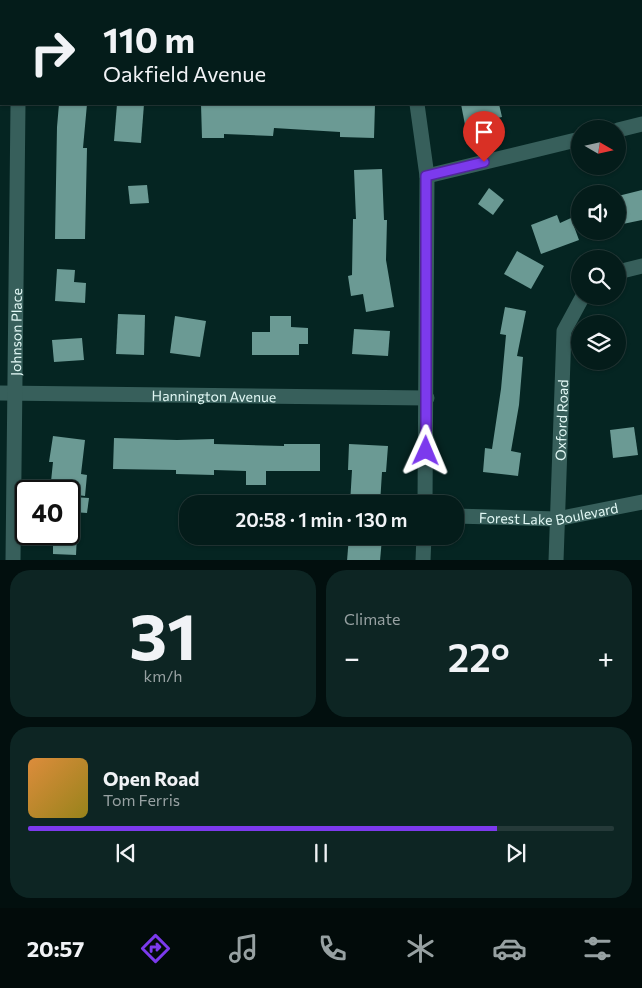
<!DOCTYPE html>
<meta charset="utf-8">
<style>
body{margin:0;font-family:Commissioner,sans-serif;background:#0d2523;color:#f1f3f6;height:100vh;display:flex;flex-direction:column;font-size:19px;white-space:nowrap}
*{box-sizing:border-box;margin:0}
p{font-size:16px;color:#97a1a2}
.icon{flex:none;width:28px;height:28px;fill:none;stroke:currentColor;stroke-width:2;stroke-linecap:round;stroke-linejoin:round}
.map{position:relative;height:560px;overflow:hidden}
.drawer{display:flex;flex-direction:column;gap:10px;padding:10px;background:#020f0e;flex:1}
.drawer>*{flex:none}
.banner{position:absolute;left:0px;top:0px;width:642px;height:105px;box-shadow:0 1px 4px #0004,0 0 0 1px #253a39;background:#041c1a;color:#f1f3f6;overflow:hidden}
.needle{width:32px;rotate:99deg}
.fabs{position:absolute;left:571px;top:120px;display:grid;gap:10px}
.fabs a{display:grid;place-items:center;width:55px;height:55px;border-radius:50%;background:#041c1a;box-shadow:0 1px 4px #0004,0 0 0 1px #253a39;font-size:25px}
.speed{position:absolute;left:15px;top:480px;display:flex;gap:10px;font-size:25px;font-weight:700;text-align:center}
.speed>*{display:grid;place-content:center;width:65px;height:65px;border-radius:50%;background:#041c1a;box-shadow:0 1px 4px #0004,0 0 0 1px #253a39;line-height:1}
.speed .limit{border:2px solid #111;border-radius:8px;background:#fff;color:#111}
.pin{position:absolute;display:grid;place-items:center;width:42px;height:42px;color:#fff;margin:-51px -21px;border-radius:50% 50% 50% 0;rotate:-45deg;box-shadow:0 0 5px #0007}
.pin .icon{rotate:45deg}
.me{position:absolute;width:55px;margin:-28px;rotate:1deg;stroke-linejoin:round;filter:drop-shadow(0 0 4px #0008)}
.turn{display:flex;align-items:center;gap:18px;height:105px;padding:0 20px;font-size:22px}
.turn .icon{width:65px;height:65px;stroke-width:2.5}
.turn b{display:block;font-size:35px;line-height:42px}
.big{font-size:38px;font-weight:600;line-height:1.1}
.drawer .widget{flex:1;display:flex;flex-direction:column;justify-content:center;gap:8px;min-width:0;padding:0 18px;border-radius:20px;background:#0d2523}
.drawer .dial{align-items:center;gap:0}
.dial b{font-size:65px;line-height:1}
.song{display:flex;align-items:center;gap:15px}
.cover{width:60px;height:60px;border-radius:8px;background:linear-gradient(135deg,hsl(30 70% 55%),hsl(50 70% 35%))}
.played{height:5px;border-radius:2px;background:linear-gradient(90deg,#7c3aed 80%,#253a39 80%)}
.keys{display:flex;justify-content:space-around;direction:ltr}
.heat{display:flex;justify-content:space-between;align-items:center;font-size:28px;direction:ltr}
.drawer .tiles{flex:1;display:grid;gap:10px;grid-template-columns:1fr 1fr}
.widget:last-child{grid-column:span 2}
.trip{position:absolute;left:179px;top:495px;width:285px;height:50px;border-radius:20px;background:#041c1a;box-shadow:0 1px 4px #0004,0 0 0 1px #253a39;font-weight:600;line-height:50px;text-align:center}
.menu{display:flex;height:80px;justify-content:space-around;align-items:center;background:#020b0a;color:#97a1a2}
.menu .icon{width:35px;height:35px}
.menu .active{color:#7c3aed}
.menu b{font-size:22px;color:#f1f3f6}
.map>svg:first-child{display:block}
.building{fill:#6b9a94}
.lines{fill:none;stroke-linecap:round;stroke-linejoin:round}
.street{stroke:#375f5b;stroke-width:15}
.secondary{stroke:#375f5b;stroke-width:15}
.route-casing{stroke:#51269a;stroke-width:12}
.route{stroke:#7c3aed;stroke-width:9}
.labels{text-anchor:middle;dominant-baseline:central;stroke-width:5;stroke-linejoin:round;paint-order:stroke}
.street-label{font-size:14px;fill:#e2f8f5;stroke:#001b19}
</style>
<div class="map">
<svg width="642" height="561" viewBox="0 0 642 561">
<rect width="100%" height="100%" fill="#052522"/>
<g class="building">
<path d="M59,104H87L83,148H87L85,239H55L57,127Z"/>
<path d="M117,104H144L141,143L114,141Z"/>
<path d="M201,104H375L374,138L340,137V132L274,128L273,136L224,134V138H202Z"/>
<path d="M461,104H499L502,117L465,125Z"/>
<path d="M382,169L384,220H387L386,260L394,307L366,312L363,294L351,296L348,276L352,275L353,219H356L354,170Z"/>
<path d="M147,185L149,203L130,204L128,186Z"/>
<path d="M489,188L504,200L493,215L478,204Z"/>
<path d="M642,190V220L618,225V196Z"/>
<path d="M557,215L560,223L571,218L579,240L541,254L531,225Z"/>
<path d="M517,251L544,266L531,289L504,274Z"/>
<path d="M57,269L75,270L74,282L86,283L85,303L55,301Z"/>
<path d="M505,307L526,311L517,356L523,357L519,405L511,451L521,453L518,476L483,472L485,448L492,449L501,389L506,335L500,334Z"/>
<path d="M118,314L145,315L144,355L116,354Z"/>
<path d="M175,316L206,321L200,357L170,353Z"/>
<path d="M270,316H291V327L308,328V344H299V355H252V332H270Z"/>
<path d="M354,329L390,331L388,356L352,354Z"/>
<path d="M82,338L84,360L54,362L52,340Z"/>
<path d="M634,427L638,455L613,458L610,430Z"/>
<path d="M53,436L85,440L81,474L87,475L85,496L69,494V491H50L53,462H49Z"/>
<path d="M114,438L177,440L214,439V444L284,446V444H320V471H266V485H246V471L214,470V475L176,474V470L113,469Z"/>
<path d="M349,444L388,446L386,472H382L380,504H350L352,470H348Z"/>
<path d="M74,497L89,498L87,513L73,512Z"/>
<path d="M53,534H77L76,555L53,554Z"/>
<path d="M349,536L382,538L380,561H347Z"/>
</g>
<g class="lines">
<g class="street">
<path d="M20,1V0"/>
<path d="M0,57H1"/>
<path d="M618,130L642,124"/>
<path d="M427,176L580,139"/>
<path d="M618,272L642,266"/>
<path id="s1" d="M0,393L427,398"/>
<path id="s2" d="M455,516L557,519L642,502"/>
<path id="s3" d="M13,561L18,104"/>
<path id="s4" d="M556,561L564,331L583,296"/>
</g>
<g class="secondary">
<path d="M400,0V1"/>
<path d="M417,104L427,176L425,504"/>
<path d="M423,561L424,536"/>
</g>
</g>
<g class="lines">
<defs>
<path id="route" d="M426,451V176L484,162"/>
</defs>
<use href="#route" class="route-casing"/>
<use href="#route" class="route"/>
</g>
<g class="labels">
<g class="street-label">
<text stroke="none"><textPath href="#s3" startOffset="229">Johnson Place</textPath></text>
<text stroke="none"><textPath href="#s1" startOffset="214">Hannington Avenue</textPath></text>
<text stroke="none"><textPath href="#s4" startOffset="141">Oxford Road</textPath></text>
<text stroke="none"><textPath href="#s2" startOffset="94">Forest Lake Boulevard</textPath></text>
</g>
</g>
</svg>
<div class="fabs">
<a><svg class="needle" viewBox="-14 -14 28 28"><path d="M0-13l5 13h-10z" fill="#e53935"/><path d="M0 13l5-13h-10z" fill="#97a1a2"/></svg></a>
<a><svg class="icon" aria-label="sound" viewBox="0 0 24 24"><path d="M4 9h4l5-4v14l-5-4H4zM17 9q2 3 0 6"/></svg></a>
<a><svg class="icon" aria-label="search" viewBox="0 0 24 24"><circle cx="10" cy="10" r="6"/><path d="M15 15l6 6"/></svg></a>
<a><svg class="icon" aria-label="layers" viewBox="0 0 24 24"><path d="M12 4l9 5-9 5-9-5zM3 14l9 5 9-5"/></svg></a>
</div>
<div class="speed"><div class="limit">40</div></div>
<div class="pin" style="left:484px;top:162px;background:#d93025"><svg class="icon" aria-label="arrive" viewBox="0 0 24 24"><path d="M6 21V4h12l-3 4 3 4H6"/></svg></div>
<svg class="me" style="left:426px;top:451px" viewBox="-20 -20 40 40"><path d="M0-17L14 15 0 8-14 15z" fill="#7c3aed" stroke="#fff" stroke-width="4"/></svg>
<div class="trip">20:58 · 1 min · 130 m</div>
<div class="banner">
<div class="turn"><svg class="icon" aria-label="right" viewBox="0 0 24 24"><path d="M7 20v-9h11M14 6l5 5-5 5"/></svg><div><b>110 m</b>Oakfield Avenue</div></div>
</div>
</div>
<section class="drawer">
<div class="tiles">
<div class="widget dial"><b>31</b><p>km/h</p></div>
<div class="widget"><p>Climate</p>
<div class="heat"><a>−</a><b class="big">22°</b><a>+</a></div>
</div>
<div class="widget">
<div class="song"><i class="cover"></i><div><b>Open Road</b><p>Tom Ferris</p></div></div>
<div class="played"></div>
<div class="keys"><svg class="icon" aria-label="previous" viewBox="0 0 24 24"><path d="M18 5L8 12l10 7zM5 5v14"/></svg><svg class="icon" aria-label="pause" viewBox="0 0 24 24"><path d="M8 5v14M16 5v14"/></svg><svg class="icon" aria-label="next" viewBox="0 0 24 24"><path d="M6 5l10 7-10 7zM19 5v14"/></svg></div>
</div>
</div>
</section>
<nav class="menu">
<b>20:57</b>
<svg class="icon active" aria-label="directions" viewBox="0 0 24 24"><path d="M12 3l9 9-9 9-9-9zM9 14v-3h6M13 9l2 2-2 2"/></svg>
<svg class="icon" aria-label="music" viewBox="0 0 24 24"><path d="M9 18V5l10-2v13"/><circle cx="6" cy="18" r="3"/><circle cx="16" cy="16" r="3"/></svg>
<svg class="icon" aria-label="phone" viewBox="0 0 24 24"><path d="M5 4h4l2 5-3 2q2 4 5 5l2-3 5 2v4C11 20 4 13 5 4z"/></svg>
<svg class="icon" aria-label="climate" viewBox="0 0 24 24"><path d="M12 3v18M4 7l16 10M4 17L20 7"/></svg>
<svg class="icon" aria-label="car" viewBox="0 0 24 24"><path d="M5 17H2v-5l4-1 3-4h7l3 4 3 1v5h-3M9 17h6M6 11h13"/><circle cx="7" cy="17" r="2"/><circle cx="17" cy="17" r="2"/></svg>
<svg class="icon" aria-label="filters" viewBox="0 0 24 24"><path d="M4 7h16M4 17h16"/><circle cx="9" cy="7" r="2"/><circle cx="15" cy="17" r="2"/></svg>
</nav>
